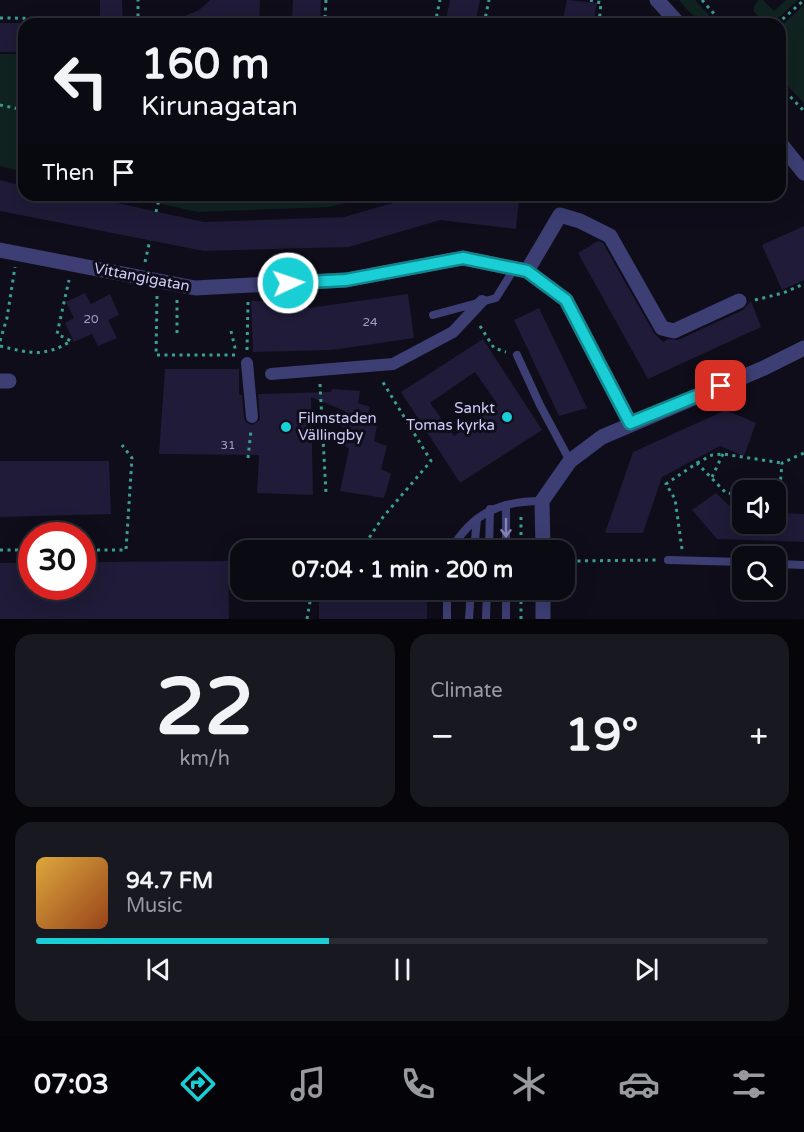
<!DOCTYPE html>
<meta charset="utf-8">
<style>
body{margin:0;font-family:"Varela Round",sans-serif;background:#181821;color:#f1f3f6;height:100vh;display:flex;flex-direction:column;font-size:22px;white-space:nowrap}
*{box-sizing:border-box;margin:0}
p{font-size:20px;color:#999aa0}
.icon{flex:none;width:33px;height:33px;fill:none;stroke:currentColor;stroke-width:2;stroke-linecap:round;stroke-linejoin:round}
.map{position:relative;height:619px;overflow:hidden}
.sheet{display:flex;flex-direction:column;gap:15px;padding:15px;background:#06060a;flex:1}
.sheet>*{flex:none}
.guide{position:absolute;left:18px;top:18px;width:768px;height:183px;border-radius:18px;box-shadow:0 6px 24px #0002,0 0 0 2px #2a2b33;background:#0a0a13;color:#f1f3f6;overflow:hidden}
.tools{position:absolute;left:732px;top:480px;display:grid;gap:12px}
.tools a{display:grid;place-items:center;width:54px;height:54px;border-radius:12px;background:#0a0a13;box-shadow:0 6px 24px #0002,0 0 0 2px #2a2b33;font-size:30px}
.speed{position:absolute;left:18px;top:522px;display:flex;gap:12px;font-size:30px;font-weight:700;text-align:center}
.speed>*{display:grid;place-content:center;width:78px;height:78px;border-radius:50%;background:#0a0a13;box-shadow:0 6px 24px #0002,0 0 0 2px #2a2b33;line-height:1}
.speed .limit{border:9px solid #d22;background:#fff;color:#111}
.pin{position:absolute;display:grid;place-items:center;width:51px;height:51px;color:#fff;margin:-26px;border-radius:12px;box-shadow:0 3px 9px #0006}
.me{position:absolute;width:66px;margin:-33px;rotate:87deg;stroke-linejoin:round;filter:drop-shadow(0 0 4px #0008)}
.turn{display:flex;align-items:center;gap:21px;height:126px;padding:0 24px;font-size:27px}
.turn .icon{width:78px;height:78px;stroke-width:2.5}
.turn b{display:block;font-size:42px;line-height:51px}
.then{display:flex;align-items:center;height:57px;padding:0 24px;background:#0003;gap:12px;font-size:22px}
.big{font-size:45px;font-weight:700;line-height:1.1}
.sheet .card{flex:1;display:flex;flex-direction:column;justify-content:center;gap:9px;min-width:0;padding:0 21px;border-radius:18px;background:#181821}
.sheet .dial{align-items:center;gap:0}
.dial b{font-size:78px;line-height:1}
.song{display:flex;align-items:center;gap:18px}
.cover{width:72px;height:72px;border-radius:9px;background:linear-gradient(135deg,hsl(40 70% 55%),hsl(20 70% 35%))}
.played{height:6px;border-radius:3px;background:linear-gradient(90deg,#1aced6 40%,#2a2b33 40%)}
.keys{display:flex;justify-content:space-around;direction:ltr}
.heat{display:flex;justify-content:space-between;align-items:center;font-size:33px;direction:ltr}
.sheet .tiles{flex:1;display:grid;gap:15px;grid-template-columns:1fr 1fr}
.card:last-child{grid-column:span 2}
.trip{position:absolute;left:230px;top:540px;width:345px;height:60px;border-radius:18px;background:#0a0a13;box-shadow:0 6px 24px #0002,0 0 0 2px #2a2b33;font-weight:700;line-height:60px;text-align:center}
.tabs{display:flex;height:96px;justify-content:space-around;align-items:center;background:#040408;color:#999aa0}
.tabs .icon{width:42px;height:42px}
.tabs .active{color:#1aced6}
.tabs b{font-size:27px;color:#f1f3f6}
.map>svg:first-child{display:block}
.green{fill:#102321}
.building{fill:#1f1b38;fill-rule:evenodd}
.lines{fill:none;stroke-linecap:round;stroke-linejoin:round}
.path{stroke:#3a9e92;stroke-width:3;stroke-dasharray:3 4.5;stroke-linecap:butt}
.service{stroke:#3d3e73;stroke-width:8}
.pedestrian{stroke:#3d3e73;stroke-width:12}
.minor{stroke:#3d3e73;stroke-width:15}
.oneway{stroke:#8684b6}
.route-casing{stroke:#11868b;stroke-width:15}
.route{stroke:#1aced6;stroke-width:10}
.poi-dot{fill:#1aced6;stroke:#0e0d19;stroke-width:2}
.labels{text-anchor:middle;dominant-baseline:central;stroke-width:6;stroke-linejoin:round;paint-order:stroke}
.number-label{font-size:12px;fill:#a29fc9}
.street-label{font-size:15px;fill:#cecbf9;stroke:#0e0d19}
.poi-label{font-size:15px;fill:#cecbf9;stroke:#0e0d19;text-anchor:end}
</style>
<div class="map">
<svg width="804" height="619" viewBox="0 0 804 619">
<rect width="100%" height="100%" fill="#0e0d19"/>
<g class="green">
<path d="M679,0H695L717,24C698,24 691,14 679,0Z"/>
<path d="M759,0H763L774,11L786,0H798L772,24H767L754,12V6Z"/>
<path d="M804,5V103L780,78V27Z"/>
<path d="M0,54H24V172L0,166Z"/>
<path d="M119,195H378L329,207L198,212Z"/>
</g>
<g class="building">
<path d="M100,0H122L123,24H100Z"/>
<path d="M210,0H260L259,24H166L199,10Z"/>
<path d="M293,0H321L320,24H304V19L292,18Z"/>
<path d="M450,0H480L475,24H445Z"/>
<path d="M567,0L597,3L593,24H562Z"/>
<rect x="0" y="23" width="24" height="29"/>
<path d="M0,180L24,186V195H72L117,203L204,222L344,217L421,195H474L519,199L516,229L440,220L349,247L204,251L0,211Z"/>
<path d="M804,226V280L782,290L762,245Z"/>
<path d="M598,241L603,243L654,333L663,342L668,339L678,340L743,310L751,301L761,327L648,379L578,253Z"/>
<path d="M85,293L91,304L110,294L119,315L108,320L117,338L98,346L92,334L74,342L65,323L74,318L66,302Z"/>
<path d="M408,294L414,338L332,350L253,352L251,301L308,299L309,308Z"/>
<path d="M539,308L587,408L559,416L514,320Z"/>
<path d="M483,339L542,430L460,483L401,392ZM475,372L498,405L454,436L430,403Z"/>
<path d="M165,369H239V395H242L244,418L246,422L252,425L260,420L258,394L331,392L332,389L360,391L358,403L370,407L365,422L377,425L374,441L387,446L381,469L391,474L384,498L340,491L349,449L342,444L346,429L340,425L345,411L311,397L313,495L257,493L259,455L159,454Z"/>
<path d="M726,410L756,423L744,456L720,446L662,477L643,533H605L633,452Z"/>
<path d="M0,461H109L111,514L0,517Z"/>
<path d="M716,493L735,511L742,512V524H776V513L804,514V542L717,539L692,510Z"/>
<path d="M228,561L229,619H0V563H32V586H82V562Z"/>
<rect x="319" y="590" width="108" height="29"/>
</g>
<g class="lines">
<g class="path">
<path d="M326,0L325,17L327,24"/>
<path d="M590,0L601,3L603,0"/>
<path d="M702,0L723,24"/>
<path d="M0,18L138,19"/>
<path d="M138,24V0"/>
<path d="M435,24L440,0"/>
<path d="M484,24L489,0"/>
<path d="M599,24L601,3"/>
<path d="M777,24L804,0"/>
<path d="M780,86L804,111"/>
<path d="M0,105L24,110"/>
<path d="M532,195L542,202"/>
<path d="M156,212L160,195"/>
<path d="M145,262L150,240"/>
<path d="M157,296L156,355H236"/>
<path d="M177,300V334"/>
<path d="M755,300L783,293L804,284"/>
<path d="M480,326L494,348L506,352"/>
<path d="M231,331L236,352"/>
<path d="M0,341L7,318L15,267"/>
<path d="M0,346C30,353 43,358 71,341L57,334L69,280"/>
<path d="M247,350L248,302"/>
<path d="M320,384L326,493"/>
<path d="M248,458L251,430"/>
<path d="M697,463L712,455L723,454L782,463"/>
<path d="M712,477L723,454"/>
<path d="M776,499H779L782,463L804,453"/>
<path d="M682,549L675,499L666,484L697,463L726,493L742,495"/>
<path d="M0,550H32"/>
<path d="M82,550H126L132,458L122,445"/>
<path d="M361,550L383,517L431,461L381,379"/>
<path d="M521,550V514"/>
<path d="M570,561L657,560"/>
<path d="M307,619L312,590"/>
<path d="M521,619V590"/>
</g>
<g class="service">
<path d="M433,315L496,298L514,269"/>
<path d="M517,355L540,405L570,461"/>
<path d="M506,505V550"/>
<path d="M451,550C472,513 500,501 542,501"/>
<path d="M474,550L477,519"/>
<path d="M489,550L490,509"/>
<path d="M668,560L742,562"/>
<path d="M776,564L804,565"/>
<path d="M447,590V619"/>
<path d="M506,590V619"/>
<path d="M469,619L471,590"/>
<path d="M486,619L487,590"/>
</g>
<g class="pedestrian">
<path d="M247,363L252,417"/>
<path d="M271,374L393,364L453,332L482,301"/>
</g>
<g class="minor">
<path d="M657,0L679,24"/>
<path d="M780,143L804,173"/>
<path d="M0,250L195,288L346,280L463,258L527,271L566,300L630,423"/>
<path d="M527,271L560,215L580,221L610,236L662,328L674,331L739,301"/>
<path d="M0,381H9"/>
<path d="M543,550L542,501L570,461L602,437L764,368L804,348"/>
<path d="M543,590V619"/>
</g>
</g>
<defs><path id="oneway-shaft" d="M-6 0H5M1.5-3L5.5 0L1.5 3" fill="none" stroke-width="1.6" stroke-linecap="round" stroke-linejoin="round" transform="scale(1.5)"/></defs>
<use class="oneway" href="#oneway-shaft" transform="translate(506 528) rotate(90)"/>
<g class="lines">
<defs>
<path id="route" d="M288,283L346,280L463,258L527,271L566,300L630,423L721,386"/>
</defs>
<use href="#route" class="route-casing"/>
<use href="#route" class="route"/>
</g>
<g class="poi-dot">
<circle cx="507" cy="417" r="6"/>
<circle cx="286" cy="427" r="6"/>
</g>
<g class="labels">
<g class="number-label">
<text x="91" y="319">20</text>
<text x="370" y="322">24</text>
<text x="228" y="445">31</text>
</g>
<g class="street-label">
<text transform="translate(142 277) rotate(11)">Vittangigatan</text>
</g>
<g class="poi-label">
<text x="495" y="408">Sankt<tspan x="495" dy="17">Tomas kyrka</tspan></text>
<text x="298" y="418" text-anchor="start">Filmstaden<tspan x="298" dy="17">Vällingby</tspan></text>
</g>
</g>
</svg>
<div class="tools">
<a><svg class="icon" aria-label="sound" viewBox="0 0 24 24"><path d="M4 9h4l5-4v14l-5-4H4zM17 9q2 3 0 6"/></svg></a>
<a><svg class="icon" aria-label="search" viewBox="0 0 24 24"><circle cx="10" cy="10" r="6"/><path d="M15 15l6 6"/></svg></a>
</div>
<div class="speed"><div class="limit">30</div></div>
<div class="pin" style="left:721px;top:386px;background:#d93025"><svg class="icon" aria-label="arrive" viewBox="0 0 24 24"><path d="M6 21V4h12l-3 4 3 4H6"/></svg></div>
<svg class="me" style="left:288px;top:283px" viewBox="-20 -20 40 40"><circle r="17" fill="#1aced6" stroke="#fff" stroke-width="3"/><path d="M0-11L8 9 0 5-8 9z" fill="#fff"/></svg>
<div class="trip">07:04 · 1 min · 200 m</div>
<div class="guide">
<div class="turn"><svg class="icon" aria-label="left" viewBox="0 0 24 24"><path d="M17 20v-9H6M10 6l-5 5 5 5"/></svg><div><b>160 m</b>Kirunagatan</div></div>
<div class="then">Then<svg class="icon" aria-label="arrive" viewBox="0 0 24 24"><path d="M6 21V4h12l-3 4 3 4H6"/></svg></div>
</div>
</div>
<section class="sheet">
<div class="tiles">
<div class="card dial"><b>22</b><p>km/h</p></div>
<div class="card"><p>Climate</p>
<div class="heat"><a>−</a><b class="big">19°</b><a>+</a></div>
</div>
<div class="card">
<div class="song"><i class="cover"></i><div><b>94.7 FM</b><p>Music</p></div></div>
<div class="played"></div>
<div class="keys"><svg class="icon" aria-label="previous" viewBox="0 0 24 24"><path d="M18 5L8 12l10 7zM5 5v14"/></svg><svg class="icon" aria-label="pause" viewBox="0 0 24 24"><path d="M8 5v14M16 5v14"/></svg><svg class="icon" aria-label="next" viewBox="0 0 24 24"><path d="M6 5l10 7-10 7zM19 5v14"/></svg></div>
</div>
</div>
</section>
<nav class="tabs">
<b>07:03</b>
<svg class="icon active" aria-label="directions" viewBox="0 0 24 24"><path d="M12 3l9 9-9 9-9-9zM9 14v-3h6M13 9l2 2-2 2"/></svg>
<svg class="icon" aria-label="music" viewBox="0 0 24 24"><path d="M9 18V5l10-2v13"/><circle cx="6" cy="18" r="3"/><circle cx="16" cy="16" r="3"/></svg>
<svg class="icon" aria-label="phone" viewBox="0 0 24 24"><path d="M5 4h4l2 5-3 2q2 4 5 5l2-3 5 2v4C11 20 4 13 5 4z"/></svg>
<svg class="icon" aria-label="climate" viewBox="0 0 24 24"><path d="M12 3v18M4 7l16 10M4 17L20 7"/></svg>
<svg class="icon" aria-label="car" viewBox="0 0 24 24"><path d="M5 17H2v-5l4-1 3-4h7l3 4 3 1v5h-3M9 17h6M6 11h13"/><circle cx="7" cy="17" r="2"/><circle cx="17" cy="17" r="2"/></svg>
<svg class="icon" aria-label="filters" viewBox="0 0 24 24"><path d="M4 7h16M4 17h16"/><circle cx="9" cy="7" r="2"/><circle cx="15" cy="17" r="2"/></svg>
</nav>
